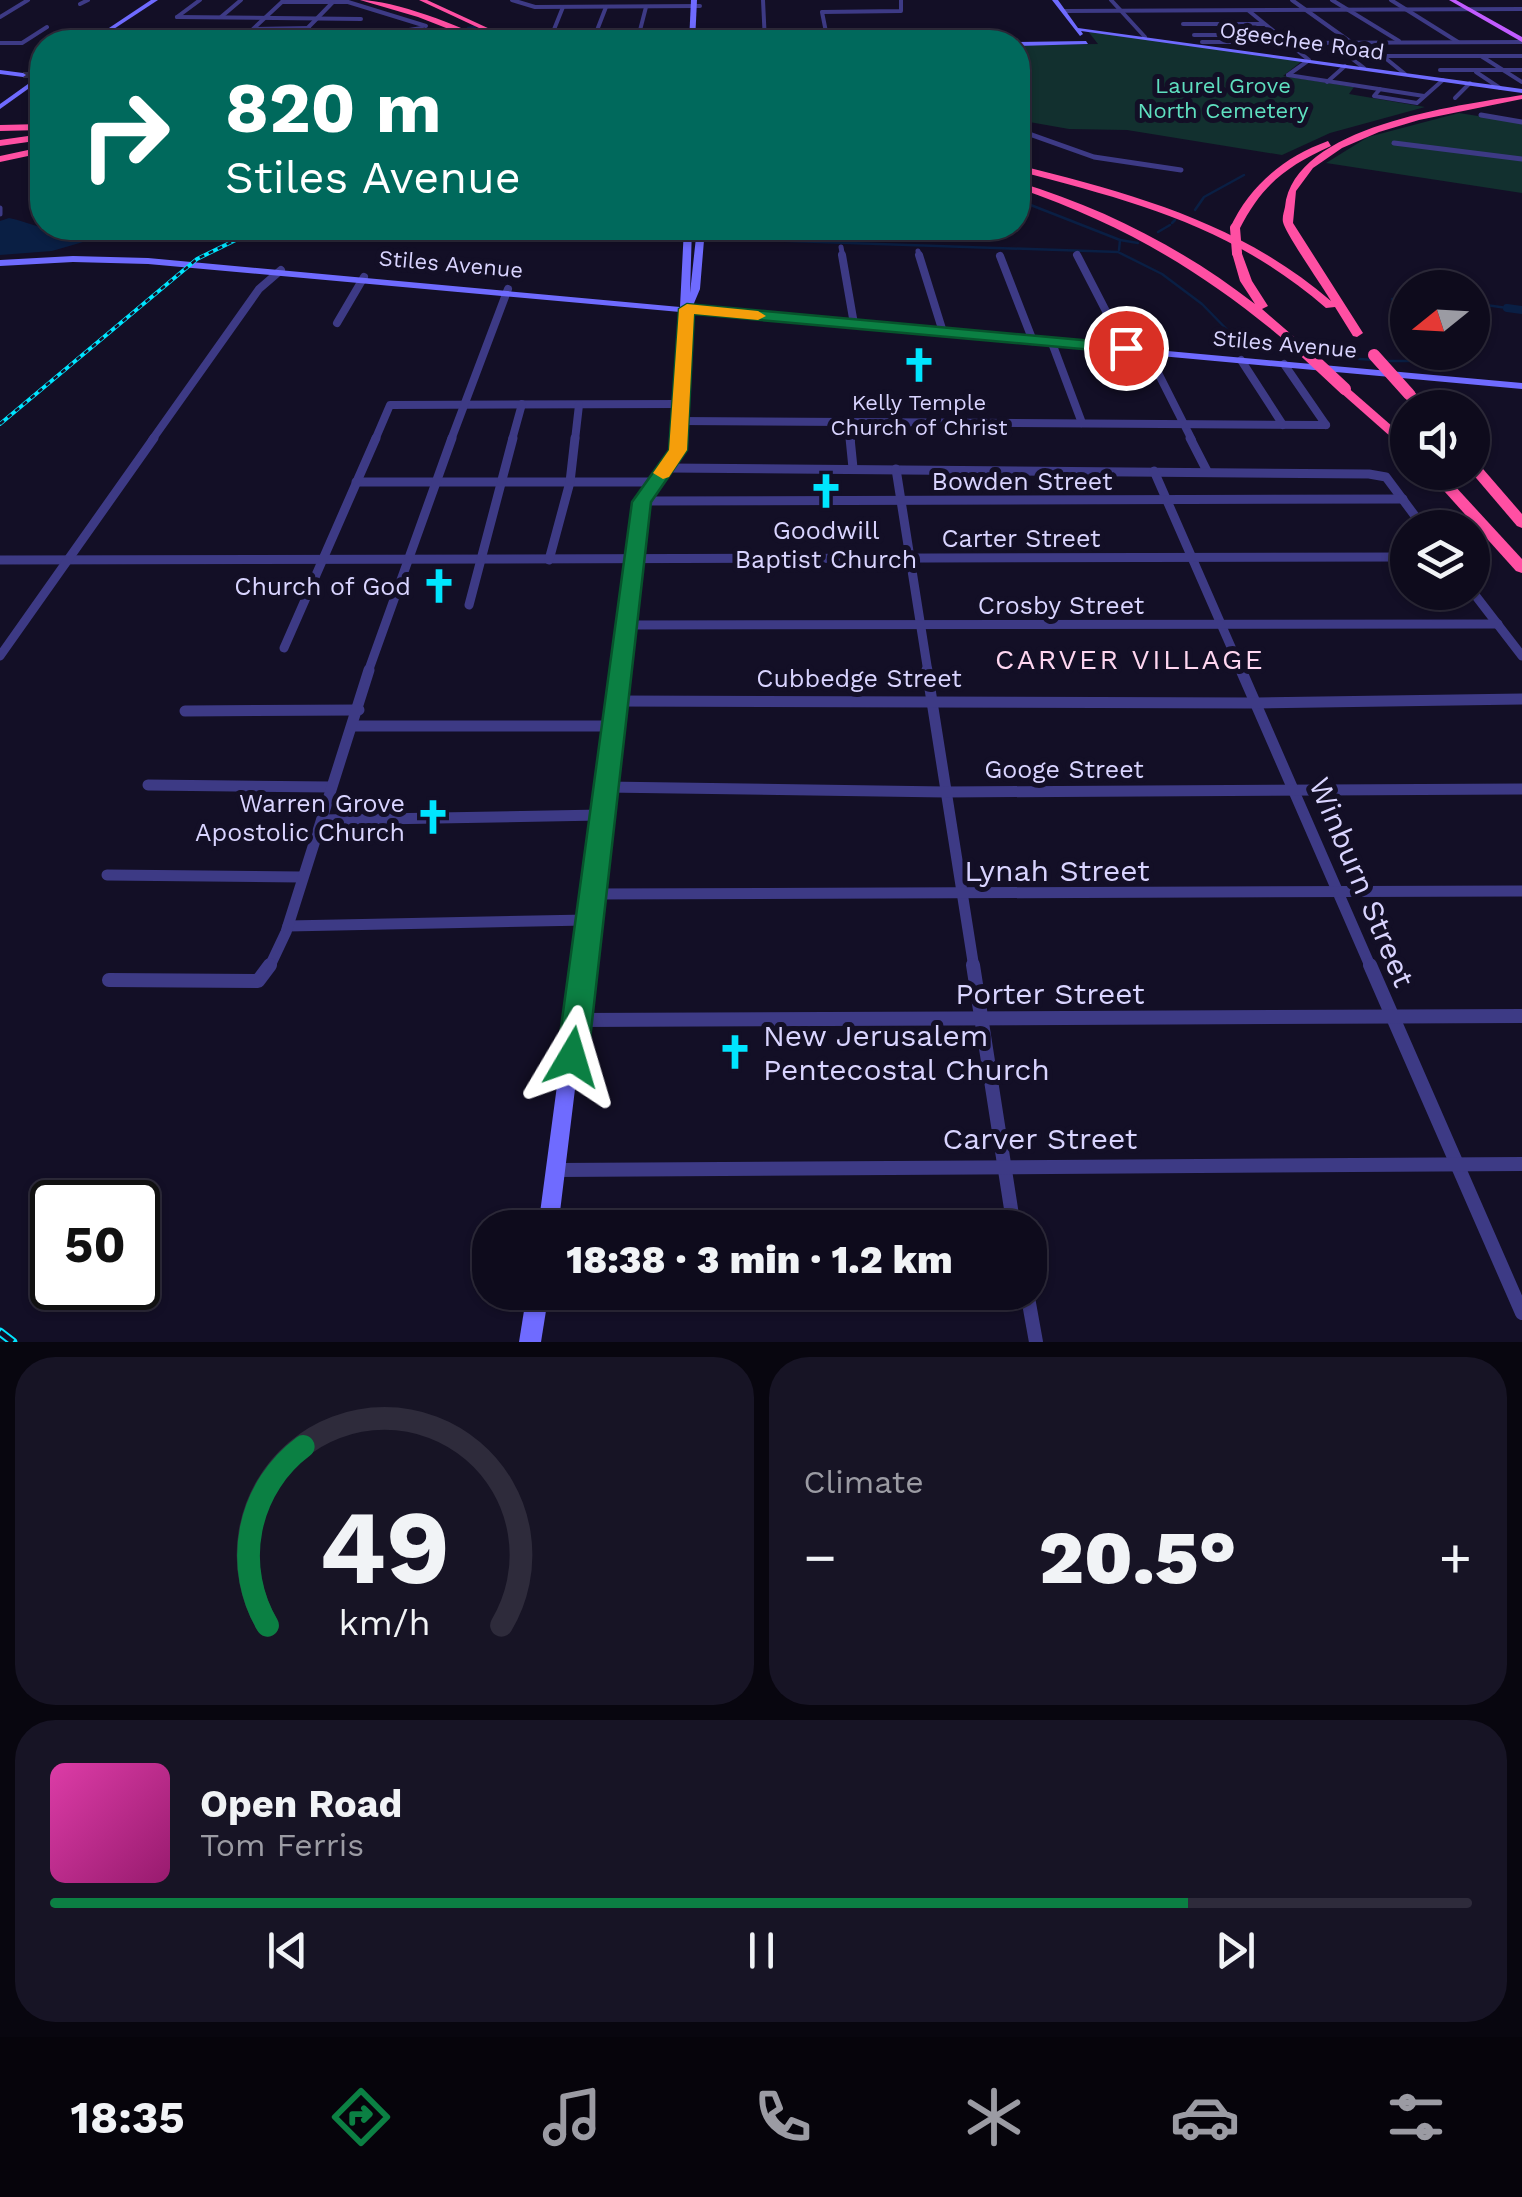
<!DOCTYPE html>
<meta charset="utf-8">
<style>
body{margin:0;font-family:"Work Sans",sans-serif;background:#171425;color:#f1f3f6;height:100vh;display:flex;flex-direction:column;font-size:38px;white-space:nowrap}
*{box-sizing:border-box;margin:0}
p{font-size:32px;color:#9b9ba3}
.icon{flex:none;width:55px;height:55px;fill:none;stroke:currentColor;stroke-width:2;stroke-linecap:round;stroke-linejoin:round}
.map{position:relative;height:1342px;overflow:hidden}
.drawer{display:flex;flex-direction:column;gap:15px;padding:15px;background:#08060f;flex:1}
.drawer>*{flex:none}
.banner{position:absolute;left:30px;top:30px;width:1000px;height:210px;border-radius:40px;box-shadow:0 2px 8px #0004,0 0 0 2px #2e2b3b;background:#00695c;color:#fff;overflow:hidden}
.needle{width:65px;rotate:252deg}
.tools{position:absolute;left:1390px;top:270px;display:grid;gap:20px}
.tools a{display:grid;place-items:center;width:100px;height:100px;border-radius:50%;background:#0e0b1c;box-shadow:0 2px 8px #0004,0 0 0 2px #2e2b3b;font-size:50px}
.speed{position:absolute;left:30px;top:1180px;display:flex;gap:20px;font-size:50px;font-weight:700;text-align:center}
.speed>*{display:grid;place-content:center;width:130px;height:130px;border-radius:50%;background:#0e0b1c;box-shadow:0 2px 8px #0004,0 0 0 2px #2e2b3b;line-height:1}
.speed .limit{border:5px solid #111;border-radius:15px;background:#fff;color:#111}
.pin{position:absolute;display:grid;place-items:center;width:85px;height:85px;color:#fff;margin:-42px;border:5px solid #fff;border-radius:50%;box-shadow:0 2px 10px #0007}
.me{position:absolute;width:110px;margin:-55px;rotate:7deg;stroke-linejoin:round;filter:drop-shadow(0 0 8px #0008)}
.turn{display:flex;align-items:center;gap:35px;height:210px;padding:0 30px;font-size:45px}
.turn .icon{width:130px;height:130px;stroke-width:2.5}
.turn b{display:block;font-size:70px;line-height:85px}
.big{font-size:75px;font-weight:800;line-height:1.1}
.drawer .widget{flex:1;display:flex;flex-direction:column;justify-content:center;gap:15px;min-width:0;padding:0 35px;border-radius:40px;background:#171425}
.drawer .dial{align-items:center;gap:0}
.dial svg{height:260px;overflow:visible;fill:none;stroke:#2e2b3b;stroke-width:7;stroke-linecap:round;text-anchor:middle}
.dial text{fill:#f1f3f6;stroke:none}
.song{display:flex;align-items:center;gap:30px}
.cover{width:120px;height:120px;border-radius:15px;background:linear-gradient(135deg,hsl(320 70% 55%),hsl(320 70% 35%))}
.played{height:10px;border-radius:5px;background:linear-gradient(90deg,#0b8043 80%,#2e2b3b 80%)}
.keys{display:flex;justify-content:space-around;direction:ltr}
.heat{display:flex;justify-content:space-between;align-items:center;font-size:55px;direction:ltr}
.drawer .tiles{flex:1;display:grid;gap:15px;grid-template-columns:1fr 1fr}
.widget:last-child{grid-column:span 2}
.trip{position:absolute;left:472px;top:1210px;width:575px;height:100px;border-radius:40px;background:#0e0b1c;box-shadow:0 2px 8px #0004,0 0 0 2px #2e2b3b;font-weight:800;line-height:100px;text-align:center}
.dock{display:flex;height:160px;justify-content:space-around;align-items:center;background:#06040b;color:#9b9ba3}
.dock .icon{width:70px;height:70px}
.dock .current{color:#0b8043}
.dock b{font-size:45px;color:#f1f3f6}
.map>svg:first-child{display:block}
.green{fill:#12302f}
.water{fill:#0a1f44}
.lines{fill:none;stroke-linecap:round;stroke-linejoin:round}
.stream{stroke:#0a1f44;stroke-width:2.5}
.canal{stroke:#0a1f44;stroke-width:8}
.secondary-tunnel{stroke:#312d47;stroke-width:6;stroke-dasharray:6 2.5;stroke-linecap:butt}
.street-far5{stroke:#3d3a85;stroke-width:4}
.street-far4{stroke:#3d3a85;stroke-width:5}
.street-far3{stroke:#3d3a85;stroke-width:8}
.street-far2{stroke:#3d3a85;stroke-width:9}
.street-far1{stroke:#3d3a85;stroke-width:11}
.street{stroke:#3d3a85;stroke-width:14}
.secondary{fill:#6f6bff;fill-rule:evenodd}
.primary{fill:#c25bff;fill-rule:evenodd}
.highway{fill:#ff4fa3;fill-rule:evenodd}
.rail-far1-casing{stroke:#00e5ff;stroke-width:4}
.rail-casing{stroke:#00e5ff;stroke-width:9}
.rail-far1{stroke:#130f26;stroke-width:2.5;stroke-dasharray:5;stroke-linecap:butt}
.rail{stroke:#130f26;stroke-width:5;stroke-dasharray:16;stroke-linecap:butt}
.highway-bridge-far1{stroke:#ff4fa3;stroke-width:10}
.highway-bridge{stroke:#ff4fa3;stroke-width:12}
.route{fill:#0b8043;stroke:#07532c;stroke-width:2.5}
.slow{fill:#f59e0b}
.labels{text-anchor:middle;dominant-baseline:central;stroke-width:10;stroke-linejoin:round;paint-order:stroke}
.far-street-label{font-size:22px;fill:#d9d4ff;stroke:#130f26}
.far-park-label{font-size:22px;fill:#5fe0c0;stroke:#130f26}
.far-poi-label{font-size:22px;fill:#d9d4ff;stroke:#130f26}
.street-label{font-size:25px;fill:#d9d4ff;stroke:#130f26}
.poi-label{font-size:25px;fill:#d9d4ff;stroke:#130f26;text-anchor:end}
.neighbourhood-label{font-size:28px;letter-spacing:2.5px;fill:#ffd6f0;stroke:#130f26}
.near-street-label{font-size:30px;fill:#d9d4ff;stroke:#130f26}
.near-poi-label{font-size:30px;fill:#d9d4ff;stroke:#130f26;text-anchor:start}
</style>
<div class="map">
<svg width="1522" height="1342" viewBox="0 0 1522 1342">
<rect width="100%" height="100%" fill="#130f26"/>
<g class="green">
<path d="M1087,30L1302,61L1283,76L1354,87L1349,94L1425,107L1330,133L1282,155L1127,130L1069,129L1018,120V45L1098,44Z"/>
<path d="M1459,113L1522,123V193L1326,163L1368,137Z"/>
</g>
<g class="water">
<path d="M9,218C29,222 46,232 66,230L63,235L83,242L52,251L0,255V221Z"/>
<path d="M507,228L624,231L720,228L763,237L760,242Z"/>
</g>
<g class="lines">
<g class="stream">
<path d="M468,28L475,27"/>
<path d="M1018,200L1120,240L1119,250"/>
<path d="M1195,210L1204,197L1244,175"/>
<path d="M1172,223L1175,220"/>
<path d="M1158,232L1170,225"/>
<path d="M759,240L1118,252L1162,274L1202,304L1243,346L1300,355"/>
<path d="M1120,240L1138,243"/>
<path d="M1408,297L1392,299L1408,321"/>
<path d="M1472,303L1507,308"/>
<path d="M1315,356L1375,360"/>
<path d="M1384,361H1419L1425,352"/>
</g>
<path class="canal" d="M1507,308L1522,310"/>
<path class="secondary-tunnel" d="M23,75H37"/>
<g class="street-far5">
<path d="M512,0L535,7L700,6"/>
<path d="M763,0L765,42"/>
<path d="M1111,0L1145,37"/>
<path d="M1292,0L1352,43"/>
<path d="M1332,0L1399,41"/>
<path d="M1391,0L1458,42"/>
<path d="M282,2H348L426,26"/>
<path d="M80,4L88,0"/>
<path d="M563,7L551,37L653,38"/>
<path d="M1064,11L1522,9"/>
<path d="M1249,11L1309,60L1288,75"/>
<path d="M0,17L28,0"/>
<path d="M177,17L361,19"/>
<path d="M177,17L200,0"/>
<path d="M221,17L241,0"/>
<path d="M1183,24H1264"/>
<path d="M254,29L309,28"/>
<path d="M1194,35H1279"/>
<path d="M594,38L606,7"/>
<path d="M638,38L646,7"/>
<path d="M239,42L283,1"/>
<path d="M294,42L333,2"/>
<path d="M400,42L409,30L422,28"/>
<path d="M828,42L822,12L901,11V0"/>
<path d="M1202,42H1287"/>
<path d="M0,43H22L47,27"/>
<path d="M1290,43L1522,42"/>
<path d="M1332,43L1364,68"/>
<path d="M1350,56H1522"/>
<path d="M1481,56L1522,82"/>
<path d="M1384,57L1405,74"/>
<path d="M1440,70H1522"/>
<path d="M1476,72L1500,88"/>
<path d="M1288,75L1424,96"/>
<path d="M1327,82L1345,66"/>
<path d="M1380,89L1374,96L1417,103L1443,80"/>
<path d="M1455,98L1470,83"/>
</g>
<g class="street-far4">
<path d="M1481,115L1522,122"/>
<path d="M1018,130L1094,157L1181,170"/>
<path d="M1394,143L1522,159"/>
<path d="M0,208V214"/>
<path d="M841,247L843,258"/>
<path d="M918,251L920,258"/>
</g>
<g class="street-far3">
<path d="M842,255L854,324"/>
<path d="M919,255L943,332"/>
<path d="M1077,255L1125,348"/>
<path d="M1000,256L1033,341"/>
<path d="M337,323L364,277"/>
<path d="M1052,343L1082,423"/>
<path d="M1147,351L1192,440"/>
<path d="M1241,360L1283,425"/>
<path d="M1284,364L1326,425"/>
<path d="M679,421L1326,425"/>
<path d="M849,422L851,440"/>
<path d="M152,440L259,289L281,270"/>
<path d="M375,440L390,405L680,404"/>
<path d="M451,440L508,289"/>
<path d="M512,440L522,404"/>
<path d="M575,440L579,405"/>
</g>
<g class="street-far2">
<path d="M850,438L853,468"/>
<path d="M1190,438L1207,471"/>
<path d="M668,468L1369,474L1386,477L1424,528"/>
<path d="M896,469L928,672"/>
<path d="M1154,471L1242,672"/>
<path d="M356,482H654"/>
<path d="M641,501L1403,499"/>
<path d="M0,560L1408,557"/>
<path d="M549,560L570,482L575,438"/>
<path d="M1472,591L1522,656"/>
<path d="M469,605L513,438"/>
<path d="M624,625L1498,624"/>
<path d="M284,648L376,438"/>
<path d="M0,656L154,438"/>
<path d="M368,672L452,438"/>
</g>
<g class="street-far1">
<path d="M927,670L974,968"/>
<path d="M1241,670L1371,968"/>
<path d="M616,701L1257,703L1522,699"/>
<path d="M185,711L359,710"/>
<path d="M353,726H613"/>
<path d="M148,785L331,787"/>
<path d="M606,787L945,792L1522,789"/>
<path d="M322,820L601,815"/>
<path d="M107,875L301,877"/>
<path d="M591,894L1522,891"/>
<path d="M288,926L587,920"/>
<path d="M269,968L286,932L369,670"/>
</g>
<g class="street">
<path d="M973,965L1014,1228"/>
<path d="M1370,965L1522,1313"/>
<path d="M109,980L258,981L270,965"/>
<path d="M578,1020L1522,1016"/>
<path d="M557,1170L1522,1164"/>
<path d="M1027,1292L1036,1342"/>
</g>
<g class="secondary">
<path d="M151,0H158L94,42H88Z"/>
<path d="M691,0H697L695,42H689Z"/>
<path d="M1052,0H1058L1078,28L1522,89V93L1081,31L1083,34L1080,36Z"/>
<path d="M1086,41L1088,44L1018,46L1017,42Z"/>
<path d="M0,70L23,73L26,75L23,77L0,74Z"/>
<path d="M42,74V79L0,109V104Z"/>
<path d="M684,228H692L690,293L697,228H705L700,289L692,308L1522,383V389L689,313L683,450L647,501L558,1228H538L635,501L673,450L680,312L148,264L73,262L0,266V260L73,256L148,258L680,307Z"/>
<path d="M527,1292H549L541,1342H519Z"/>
</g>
<path class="primary" d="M1449,0H1456L1522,37V42Z"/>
<g class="highway">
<path d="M360,0C393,0 462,26 491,42H482L418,17Z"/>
<path d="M419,0H427L518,42H509Z"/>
<path d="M1522,95V99L1419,120L1379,132L1342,148L1313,168L1296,191L1293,223L1363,333L1357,337L1353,336L1335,307L1326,308C1231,226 1136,202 1018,171V165C1133,194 1239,222 1331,301C1323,287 1285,233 1283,222C1282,217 1284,212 1285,207C1294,125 1457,106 1522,95Z"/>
<path d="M42,124V130L0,131V125Z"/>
<path d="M42,134V140L0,146V140Z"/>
<path d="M1328,141L1331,146C1285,167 1262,185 1239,230H1231L1230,228C1250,185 1284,157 1328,141Z"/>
<path d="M42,147V153L0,162V156Z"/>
<path d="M1018,182C1104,208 1184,249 1255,304L1240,281L1232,253L1241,251L1252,281L1268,306L1262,309L1306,347L1296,350C1209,275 1126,225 1018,188Z"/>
<path d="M1345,385L1408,440V452L1340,392V386Z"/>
<path d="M1409,390L1414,391L1427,408H1414L1402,394Z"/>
<path d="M1472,461L1477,462L1522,514V528L1517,526L1471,472Z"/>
<path d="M1427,472H1442L1522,559V573L1516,571Z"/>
</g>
<defs>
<g id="rail-far1">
<path d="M125,42L215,38"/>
<path d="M0,424L197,259L260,228"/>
</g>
<path id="rail" d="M0,1332L13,1342"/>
</defs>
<use href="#rail-far1" class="rail-far1-casing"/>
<use href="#rail" class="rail-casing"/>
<use href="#rail-far1" class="rail-far1"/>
<use href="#rail" class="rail"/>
<path class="highway-bridge-far1" d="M1235,228L1237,253"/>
<g class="highway-bridge">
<path d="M1300,347L1345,389"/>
<path d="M1374,355L1409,394"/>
</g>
</g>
<path class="route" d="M687,304L1126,344L1133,348L1126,353L694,314L687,450L651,502L588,1057L583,1066L572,1070L562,1066L557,1057L632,502L669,450L679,309Z"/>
<path class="slow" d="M687,304L758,311L766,316L758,320L694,314L687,450L669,477L663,479L653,473L669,450L679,309Z"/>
<defs>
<symbol id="church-bare" viewBox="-9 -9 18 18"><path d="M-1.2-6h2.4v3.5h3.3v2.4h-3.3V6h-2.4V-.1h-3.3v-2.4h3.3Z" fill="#00e5ff" stroke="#130f26" stroke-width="2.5" paint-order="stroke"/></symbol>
</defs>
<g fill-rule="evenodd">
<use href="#church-bare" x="894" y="340" width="50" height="50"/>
<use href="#church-bare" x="801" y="466" width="50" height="50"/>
<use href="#church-bare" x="414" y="561" width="50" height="50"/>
<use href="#church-bare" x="408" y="792" width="50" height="50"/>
<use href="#church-bare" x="710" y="1027" width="50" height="50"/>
</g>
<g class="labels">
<g class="far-street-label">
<text transform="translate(1302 41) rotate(8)">Ogeechee Road</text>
<text transform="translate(451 264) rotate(5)">Stiles Avenue</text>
<text transform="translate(1285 344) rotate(5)">Stiles Avenue</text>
</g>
<g class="far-park-label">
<text x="1223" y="85">Laurel Grove<tspan x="1223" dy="25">North Cemetery</tspan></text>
</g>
<g class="far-poi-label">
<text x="919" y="402">Kelly Temple<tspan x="919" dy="25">Church of Christ</tspan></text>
</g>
<g class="street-label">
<text x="1022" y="481">Bowden Street</text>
<text x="1021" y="538">Carter Street</text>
<text x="1061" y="605">Crosby Street</text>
<text x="859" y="678">Cubbedge Street</text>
<text x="1064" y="769">Googe Street</text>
</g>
<g class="poi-label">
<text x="826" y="530" text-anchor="middle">Goodwill<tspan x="826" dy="29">Baptist Church</tspan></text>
<text x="411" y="586">Church of God</text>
<text x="405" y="803">Warren Grove<tspan x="405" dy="29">Apostolic Church</tspan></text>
</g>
<g class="neighbourhood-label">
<text x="1130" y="659">CARVER VILLAGE</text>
</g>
<g class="near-street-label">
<text x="1057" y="870">Lynah Street</text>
<text transform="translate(1362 882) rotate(67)">Winburn Street</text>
<text x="1050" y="993">Porter Street</text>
<text x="1040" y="1138">Carver Street</text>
</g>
<g class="near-poi-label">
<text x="763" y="1035">New Jerusalem<tspan x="763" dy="34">Pentecostal Church</tspan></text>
</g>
</g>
</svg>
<div class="tools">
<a><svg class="needle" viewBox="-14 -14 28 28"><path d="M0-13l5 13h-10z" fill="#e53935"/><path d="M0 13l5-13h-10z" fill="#9b9ba3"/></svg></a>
<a><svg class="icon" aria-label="sound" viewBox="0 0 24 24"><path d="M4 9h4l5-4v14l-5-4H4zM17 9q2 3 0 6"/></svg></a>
<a><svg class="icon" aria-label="layers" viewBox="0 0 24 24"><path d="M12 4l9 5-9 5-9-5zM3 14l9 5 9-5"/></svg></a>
</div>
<div class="speed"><div class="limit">50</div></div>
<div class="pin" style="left:1126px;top:348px;background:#d93025"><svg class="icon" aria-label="arrive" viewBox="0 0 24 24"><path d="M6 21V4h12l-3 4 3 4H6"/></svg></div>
<svg class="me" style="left:572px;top:1057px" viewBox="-20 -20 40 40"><path d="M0-17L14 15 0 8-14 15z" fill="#0b8043" stroke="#fff" stroke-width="4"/></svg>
<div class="trip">18:38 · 3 min · 1.2 km</div>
<div class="banner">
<div class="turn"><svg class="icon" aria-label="right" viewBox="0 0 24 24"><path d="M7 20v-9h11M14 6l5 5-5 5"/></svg><div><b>820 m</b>Stiles Avenue</div></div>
</div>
</div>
<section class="drawer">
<div class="tiles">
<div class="widget dial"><svg viewBox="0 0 100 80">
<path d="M14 69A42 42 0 1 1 86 69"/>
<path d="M14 69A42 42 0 0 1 25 14" stroke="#0b8043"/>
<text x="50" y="56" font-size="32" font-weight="700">49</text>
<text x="50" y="72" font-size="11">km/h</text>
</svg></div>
<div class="widget"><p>Climate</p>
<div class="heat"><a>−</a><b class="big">20.5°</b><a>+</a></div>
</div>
<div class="widget">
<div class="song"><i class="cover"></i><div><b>Open Road</b><p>Tom Ferris</p></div></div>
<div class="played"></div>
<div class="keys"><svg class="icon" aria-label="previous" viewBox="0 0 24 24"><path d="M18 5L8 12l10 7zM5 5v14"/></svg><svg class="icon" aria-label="pause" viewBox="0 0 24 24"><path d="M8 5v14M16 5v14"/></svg><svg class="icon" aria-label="next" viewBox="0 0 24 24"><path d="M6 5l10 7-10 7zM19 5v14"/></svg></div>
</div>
</div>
</section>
<nav class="dock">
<b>18:35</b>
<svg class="icon current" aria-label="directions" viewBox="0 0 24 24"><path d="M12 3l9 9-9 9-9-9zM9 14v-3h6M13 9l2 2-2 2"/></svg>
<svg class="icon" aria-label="music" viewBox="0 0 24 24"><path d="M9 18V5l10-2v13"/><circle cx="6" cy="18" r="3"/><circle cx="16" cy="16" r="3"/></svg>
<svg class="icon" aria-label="phone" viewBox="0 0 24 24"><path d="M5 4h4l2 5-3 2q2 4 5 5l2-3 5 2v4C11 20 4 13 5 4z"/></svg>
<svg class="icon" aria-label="climate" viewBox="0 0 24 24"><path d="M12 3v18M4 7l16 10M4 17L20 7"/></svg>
<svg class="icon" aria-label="car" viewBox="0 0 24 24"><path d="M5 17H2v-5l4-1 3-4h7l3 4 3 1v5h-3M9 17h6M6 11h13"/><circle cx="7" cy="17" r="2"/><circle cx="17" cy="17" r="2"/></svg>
<svg class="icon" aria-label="filters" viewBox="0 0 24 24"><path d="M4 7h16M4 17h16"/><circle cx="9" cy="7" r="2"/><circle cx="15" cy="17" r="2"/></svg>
</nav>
